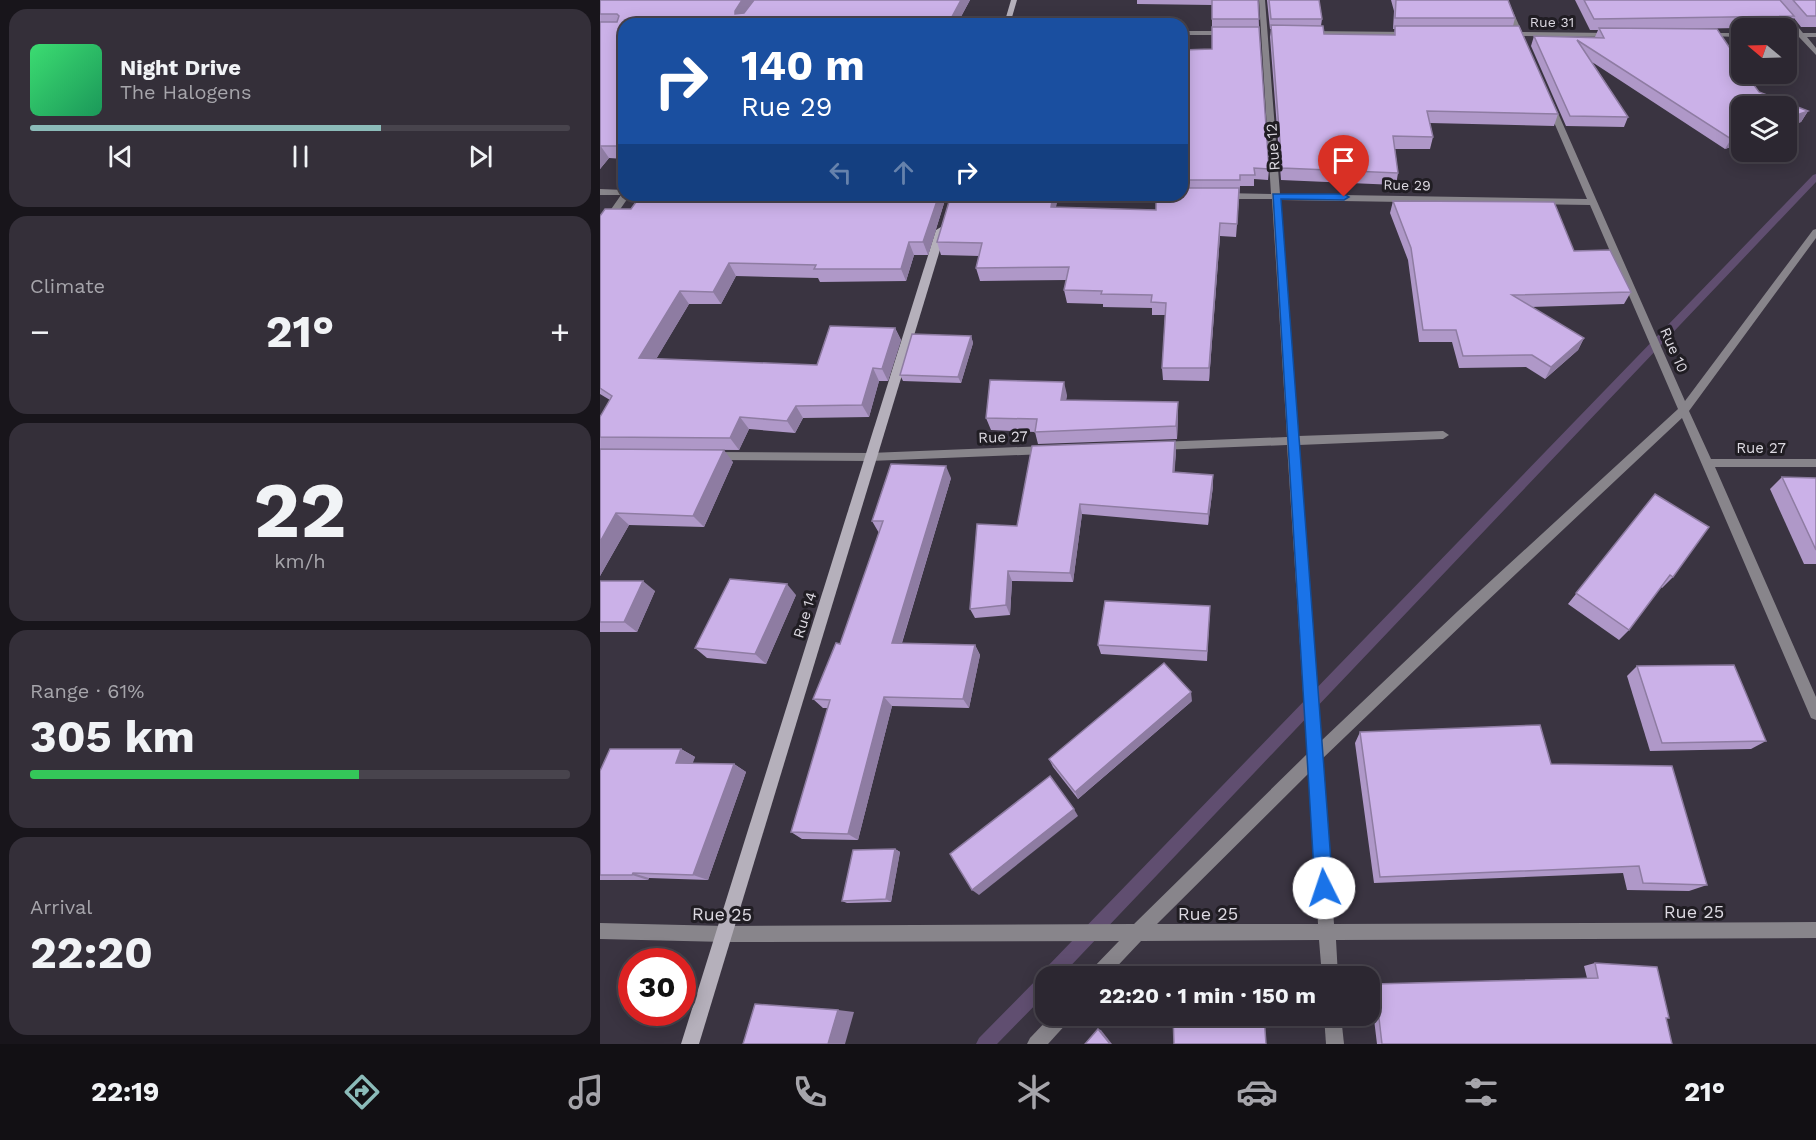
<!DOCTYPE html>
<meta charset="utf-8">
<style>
body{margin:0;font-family:"Work Sans",sans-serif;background:#342f39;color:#f1f3f6;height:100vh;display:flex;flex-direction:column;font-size:22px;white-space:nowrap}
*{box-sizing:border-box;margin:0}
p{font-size:20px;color:#a6a5ab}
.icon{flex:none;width:33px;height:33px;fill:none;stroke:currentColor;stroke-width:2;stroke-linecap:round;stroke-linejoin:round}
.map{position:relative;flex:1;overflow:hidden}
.details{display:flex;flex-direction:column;gap:9px;padding:9px;background:#18151b;width:600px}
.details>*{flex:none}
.hud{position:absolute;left:18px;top:18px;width:570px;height:183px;border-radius:18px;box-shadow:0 3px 15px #0003,0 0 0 2px #48444d;background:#1a4fa0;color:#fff;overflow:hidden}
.needle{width:39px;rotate:289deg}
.buttons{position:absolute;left:1131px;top:18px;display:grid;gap:12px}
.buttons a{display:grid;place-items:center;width:66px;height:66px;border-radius:12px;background:#2c2731;box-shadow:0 3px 15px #0003,0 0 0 2px #48444d;font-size:30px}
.speed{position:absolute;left:18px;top:948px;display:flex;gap:12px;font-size:30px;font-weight:700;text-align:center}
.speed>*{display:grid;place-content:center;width:78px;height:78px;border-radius:50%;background:#2c2731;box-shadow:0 3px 15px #0003,0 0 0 2px #48444d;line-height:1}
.speed .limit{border:9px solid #d22;background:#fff;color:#111}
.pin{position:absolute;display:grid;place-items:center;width:51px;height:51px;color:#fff;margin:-62px -26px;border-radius:50% 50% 50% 0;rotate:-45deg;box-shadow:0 0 6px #0007}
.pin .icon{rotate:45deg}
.me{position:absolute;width:66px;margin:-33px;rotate:356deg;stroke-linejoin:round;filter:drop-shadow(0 0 4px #0008)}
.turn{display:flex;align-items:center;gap:21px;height:126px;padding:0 24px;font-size:27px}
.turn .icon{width:78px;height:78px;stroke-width:2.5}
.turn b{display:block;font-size:42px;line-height:51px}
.lanes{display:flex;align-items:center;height:57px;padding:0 24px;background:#0003;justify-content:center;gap:30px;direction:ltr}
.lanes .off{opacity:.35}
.big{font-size:45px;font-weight:700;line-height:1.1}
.details .tile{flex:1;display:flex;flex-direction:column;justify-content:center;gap:9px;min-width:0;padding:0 21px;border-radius:18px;background:#342f39}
.details .dial{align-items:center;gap:0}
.dial b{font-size:78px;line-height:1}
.song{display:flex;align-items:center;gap:18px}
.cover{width:72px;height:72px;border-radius:9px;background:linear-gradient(135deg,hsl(140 70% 55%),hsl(150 70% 35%))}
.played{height:6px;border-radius:3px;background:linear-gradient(90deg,#8bbbb9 65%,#48444d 65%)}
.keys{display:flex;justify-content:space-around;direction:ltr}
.heat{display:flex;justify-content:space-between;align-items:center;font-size:33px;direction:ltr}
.charge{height:9px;border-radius:4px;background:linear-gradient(90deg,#34c759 61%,#48444d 0)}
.trip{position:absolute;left:435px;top:966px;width:345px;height:60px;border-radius:18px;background:#2c2731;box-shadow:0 3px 15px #0003,0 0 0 2px #48444d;font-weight:700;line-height:60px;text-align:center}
.menu{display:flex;height:96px;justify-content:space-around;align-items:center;background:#121014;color:#a6a5ab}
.menu .icon{width:42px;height:42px}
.menu .selected{color:#8bbbb9}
.menu b{font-size:27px;color:#f1f3f6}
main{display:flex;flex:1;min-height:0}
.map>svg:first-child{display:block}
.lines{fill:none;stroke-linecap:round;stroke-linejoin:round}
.stream{fill:#604e70;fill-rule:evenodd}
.street{fill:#88858b;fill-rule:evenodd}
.secondary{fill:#b5b0bb;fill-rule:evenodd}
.wall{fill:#af98c8}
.shaded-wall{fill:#8e7ca2}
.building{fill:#cbb1e8;stroke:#8e7ca2;stroke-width:1.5}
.route{fill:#1a73e8;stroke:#114b97;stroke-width:1.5}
.labels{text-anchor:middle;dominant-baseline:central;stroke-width:6;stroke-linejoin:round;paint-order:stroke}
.far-street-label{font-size:14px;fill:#dcd9e1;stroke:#201d23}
.street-label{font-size:15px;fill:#dcd9e1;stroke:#201d23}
.near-street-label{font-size:18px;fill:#dcd9e1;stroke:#201d23}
</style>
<main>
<section class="details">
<div class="tile">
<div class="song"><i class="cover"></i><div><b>Night Drive</b><p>The Halogens</p></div></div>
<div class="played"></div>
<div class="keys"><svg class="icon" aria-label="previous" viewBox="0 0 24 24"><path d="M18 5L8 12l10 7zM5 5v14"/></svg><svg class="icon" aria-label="pause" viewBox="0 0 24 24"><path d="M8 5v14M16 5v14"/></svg><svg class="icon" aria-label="next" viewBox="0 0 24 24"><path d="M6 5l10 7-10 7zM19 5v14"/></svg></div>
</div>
<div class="tile"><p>Climate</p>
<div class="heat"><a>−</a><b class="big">21°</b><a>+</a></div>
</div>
<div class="tile dial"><b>22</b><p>km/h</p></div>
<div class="tile"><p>Range · 61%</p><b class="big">305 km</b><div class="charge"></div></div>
<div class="tile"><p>Arrival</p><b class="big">22:20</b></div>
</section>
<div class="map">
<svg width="1216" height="1044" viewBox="0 0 1216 1044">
<rect width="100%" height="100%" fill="#3a3441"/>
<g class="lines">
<path class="stream" d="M1216,174V182L461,976H446V994L397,1044H376L379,1038L442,974L444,970L1213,175Z"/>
<g class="street">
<path d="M659,0H665L680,194L987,199L947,106L954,104L1085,401L1213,230L1216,229V238L1089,411L1111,459H1216V467H1115L1216,697V720L1211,718L1082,418L868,619L722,759L734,924L1216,922V938L736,940L738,976H722L719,940L541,941L508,976H489L491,970L519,941L125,942L0,939V923L125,926L534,924L707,754L687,445L559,450L553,446L559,442L687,437L672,199H623L619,196L623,193L671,194ZM680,200L990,205L1078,409L858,611L721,741L699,445L843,439L849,435L843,431L698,436ZM709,773L718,924H557Z"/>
<path d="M902,0H908L922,32L1013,33L1017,35L1013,37L924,36L925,42H919L917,36L909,34L915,32Z"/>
<path d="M1169,0H1176L1203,33H1216V37H1207L1216,48V55L1199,37H1186V33H1196Z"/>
<path d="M582,31H626L630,33L626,35H582Z"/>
<path d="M709,31L809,32L813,34L809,36L707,34L705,33Z"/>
<path d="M1105,33H1142V37L1103,36L1101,35Z"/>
<path d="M0,189L24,190V195H30L3,234L0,235V225L21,195H0Z"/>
<path d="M436,195H577V196L573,199H440L437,198Z"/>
<path d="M446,446L452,450L446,454L270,461L112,460L106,456L112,452L270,453Z"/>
<path d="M451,1016H471L468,1022L448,1044H427L430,1038Z"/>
<path d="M724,1016H741L744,1044H726Z"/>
</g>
<g class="secondary">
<path d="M411,0H417L410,24H404Z"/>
<path d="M341,227L346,230L99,1044H81L336,230Z"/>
</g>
</g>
<g class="wall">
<path d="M0,0H370L357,24H24V159L9,158L0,169Z"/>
<path d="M537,0H658L659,27L669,169L668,180L654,179V186H640L636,237L620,236L609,381L563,380L562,368L565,315H552V308L503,307V304L467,303L464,290L467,280L380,281L376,268L379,256L341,255L337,242L351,195H456L457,201L456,207L556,210L582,195V50L612,49V5L537,4Z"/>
<path d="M667,0H719L722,19L721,26L724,34L794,35L795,29H793L794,11L791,0H908L915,18L913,26L958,114L954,126L830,123L833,137L830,149H795L798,173L796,185L681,180L670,37L671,29H670Z"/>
<path d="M975,0H1216V27H1201L1194,18L1188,27L1083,29L1159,92L1208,111L1201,122L1125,149L992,62L1028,117L1024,127L966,126L931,46L934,36L995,37L998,30H990Z"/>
<path d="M343,195L345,200L328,255H314L306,281L220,282L218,278L136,276L121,304H89L56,359L217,365L295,328L301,340L288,381H279L269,417L203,418L195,433L149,429L139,450L0,449V417L10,400L0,394V216L31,209Z"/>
<path d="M793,201L974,251L1031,292L1024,304L931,307L984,338L978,350L945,379L926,367L859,368L852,342H819L808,260L790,213Z"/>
<path d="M371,336L373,343L361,383L303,381L300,375Z"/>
<path d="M467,395L466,400L578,402V415L577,439L438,444L435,432L391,430L386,418Z"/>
<path d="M575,441L576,452L574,472L613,475V486L608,525L482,514L473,582L412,581L410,615L375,618L370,609L417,526Z"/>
<path d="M0,449L133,462L104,527L29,525L0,576Z"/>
<path d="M1182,477L1216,478V564H1204L1170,489Z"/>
<path d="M351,478L302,643L375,645L380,655L369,708L292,706L258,840L202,839L191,832L228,708H223L213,699L240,644L279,533L272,521Z"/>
<path d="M1055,494L1073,577L1062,588L1061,587L1029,630L1019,640L968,604Z"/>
<path d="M0,581L55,591L37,632H0Z"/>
<path d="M196,595L166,664L107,658L95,648Z"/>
<path d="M610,606L607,661L501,654L498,645Z"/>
<path d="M1037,666L1166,741L1151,749L1050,751L1027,676Z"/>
<path d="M592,701L478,799L453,767L449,759Z"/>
<path d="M760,732L951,764L1107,885L1089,891L1027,890L1023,873L774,883L755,743Z"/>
<path d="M81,749L95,757L92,763L134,764L146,772L108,880L49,878L48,880H0V771Z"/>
<path d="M295,849L300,852L291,902L247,903L242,901Z"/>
<path d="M995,963L1066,1018L1072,1044H777L770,986L775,984L987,978L984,966Z"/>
</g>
<g class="shaded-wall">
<path d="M142,0H156L140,24L135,14V11Z"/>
<path d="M361,0H370L357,24H348Z"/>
<path d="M1208,111L1201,122L1186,127V119Z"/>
<path d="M1142,135V143L1125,149L1131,139Z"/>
<path d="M0,145L9,158L0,169Z"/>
<path d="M339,195H343L345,200L328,255L323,242Z"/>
<path d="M453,195H456L457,201L453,220L451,207Z"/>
<path d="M620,223V236L609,381V368Z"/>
<path d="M309,242L314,255L306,281L301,269Z"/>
<path d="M129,263L136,276L121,304L113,292Z"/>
<path d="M80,291L89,304L49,371L39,358Z"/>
<path d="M295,328L301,340L288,381L282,369Z"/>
<path d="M371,336L373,343L361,383L358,377Z"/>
<path d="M984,338L978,350L945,379L951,367Z"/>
<path d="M273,368L279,381L269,417L262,405Z"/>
<path d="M464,382L467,395L464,412L461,400Z"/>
<path d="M578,402V415L577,439L576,426Z"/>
<path d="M196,406L203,418L195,433L187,421Z"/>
<path d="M140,417L149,429L139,450L130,438Z"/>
<path d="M575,441L576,452L574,482L573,472Z"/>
<path d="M124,450L133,462L104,527L93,516Z"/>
<path d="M346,466L351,478L299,652L292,643Z"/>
<path d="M613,475V486L608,525V514Z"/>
<path d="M480,504L482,514L473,582L470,573Z"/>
<path d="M16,513L29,525L0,576V542Z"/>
<path d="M408,571L412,581L410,615L406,605Z"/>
<path d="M43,581L55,591L37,632L24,622Z"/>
<path d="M187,584L196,595L166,664L155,654Z"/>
<path d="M375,645L380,655L369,708L363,699Z"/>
<path d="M591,692L592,701L478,799L475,792Z"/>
<path d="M284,697L292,706L258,840L248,834Z"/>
<path d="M81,749L95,757L90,771L76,763Z"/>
<path d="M134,764L146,772L108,880L93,875Z"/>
<path d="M474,809L478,816L379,895L372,890Z"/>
<path d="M295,849L300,852L291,902L286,899Z"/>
<path d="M33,873L49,878L48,880L32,875Z"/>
<path d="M238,1010L254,1012L245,1044H228Z"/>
<path d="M498,1029L501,1030L512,1044H510Z"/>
</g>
<g class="building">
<path d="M0,0H142L135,11V14L144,13L154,0H361L348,24H24V146H0V22H17L19,16L17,14H0Z"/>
<path d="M612,0H658L659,19H612Z"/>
<path d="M669,0H719L722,19H671Z"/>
<path d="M796,0H908L915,18H795Z"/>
<path d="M984,0H1180L1194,16L994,19Z"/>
<path d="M1193,0H1216V16H1207Z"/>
<path d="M671,25L723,26L724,34L795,35V26H919L958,114L827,111L833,137L793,136L798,173L682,168Z"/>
<path d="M612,27H659L669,169L654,168L655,175H640V180H582V50L612,49Z"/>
<path d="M999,28L1117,29L1142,66V74H1146L1159,92L1208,111L1186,119V106H1142V135L1131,139L977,40L1028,117L970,116L934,36L1004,38Z"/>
<path d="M582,188H639L637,224L620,223L609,368H562L566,303L551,302L552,295L501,294L502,291L464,290L469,267L376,268L382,243L337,242L351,195H453L451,207L556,210V195H582Z"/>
<path d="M41,195H339L323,242H309L301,269H214L216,265L129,263L113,292L80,291L39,358L217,365L230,326L295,328L282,369L273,368L262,405L196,406L187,421L140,417L130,438L0,437V417L12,396L0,388V216L5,209H31Z"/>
<path d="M793,201L954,202L974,251L1010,250L1031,292L912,295L984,338L951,367L932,355L863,356L856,330H823L811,248Z"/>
<path d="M312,334L371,336L358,377L300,375Z"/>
<path d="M390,380L464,382L461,400L578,402L576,426L435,432L437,419L386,418Z"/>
<path d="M575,441L573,472L613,475L608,514L480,504L470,573L408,571L406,605L370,609L377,524L417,526L432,446Z"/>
<path d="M0,449L124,450L93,516L16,513L0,542Z"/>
<path d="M291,464L346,466L292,643L375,645L363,699L284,697L248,834L191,832L230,700L213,699L236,643L240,644L283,521H272Z"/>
<path d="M1182,477L1216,478V550Z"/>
<path d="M1055,494L1109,527L1073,577L1070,575L1029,630L976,593Z"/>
<path d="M130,579L187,584L155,654L95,648Z"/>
<path d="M0,581H43L24,622H0Z"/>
<path d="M505,601L610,606L607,651L498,645Z"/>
<path d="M564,663L591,692L475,792L449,759Z"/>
<path d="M1134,665L1166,741L1062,743L1037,666Z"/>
<path d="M940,725L951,764L1072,766L1107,885L1043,883L1039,866L780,877L760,732Z"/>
<path d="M10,749H81L76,763L134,764L93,875L33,873L32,875H0V771Z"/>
<path d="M450,776L474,809L372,890L350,854Z"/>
<path d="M295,849L286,899L242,901L253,850Z"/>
<path d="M995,963L1057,967L1069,1018H1066L1072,1044H782L775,984L998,978Z"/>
<path d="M155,1004L238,1010L228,1044H143Z"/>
<path d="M573,1016H664L666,1044H574Z"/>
<path d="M498,1029L510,1044H485Z"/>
</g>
<path class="route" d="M673,194H744L749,197L744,200L681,199L733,888L730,895L724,897L718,895L715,888Z"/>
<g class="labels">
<g class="far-street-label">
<text x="952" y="22">Rue 31</text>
<text transform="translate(807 185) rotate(1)">Rue 29</text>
</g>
<g class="street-label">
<text transform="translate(673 147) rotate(-94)">Rue 12</text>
<text transform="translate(1074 350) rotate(66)">Rue 10</text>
<text transform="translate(403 437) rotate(-2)">Rue 27</text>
<text x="1161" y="448">Rue 27</text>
<text transform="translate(205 615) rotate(-73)">Rue 14</text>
</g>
<g class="near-street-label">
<text x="1094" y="911">Rue 25</text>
<text x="608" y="913">Rue 25</text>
<text transform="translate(122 914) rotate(1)">Rue 25</text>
</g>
</g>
</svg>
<div class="buttons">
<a><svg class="needle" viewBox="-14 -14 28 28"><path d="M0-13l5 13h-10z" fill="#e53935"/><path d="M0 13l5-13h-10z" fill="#a6a5ab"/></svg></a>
<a><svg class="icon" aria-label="layers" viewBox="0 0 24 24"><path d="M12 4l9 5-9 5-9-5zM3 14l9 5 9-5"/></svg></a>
</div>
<div class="speed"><div class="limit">30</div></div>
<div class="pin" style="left:744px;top:197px;background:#d93025"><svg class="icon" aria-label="arrive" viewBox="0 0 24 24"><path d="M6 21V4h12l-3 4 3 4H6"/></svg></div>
<svg class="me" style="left:724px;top:888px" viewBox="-20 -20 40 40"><circle r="19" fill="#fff"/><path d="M0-13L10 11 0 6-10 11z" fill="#1a73e8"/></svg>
<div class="trip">22:20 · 1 min · 150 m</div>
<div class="hud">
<div class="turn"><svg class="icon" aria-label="right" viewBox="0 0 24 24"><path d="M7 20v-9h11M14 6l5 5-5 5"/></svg><div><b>140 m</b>Rue 29</div></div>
<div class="lanes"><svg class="icon off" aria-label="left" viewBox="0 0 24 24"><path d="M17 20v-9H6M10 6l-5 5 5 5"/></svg><svg class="icon off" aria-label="ahead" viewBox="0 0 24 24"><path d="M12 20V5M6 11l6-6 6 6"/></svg><svg class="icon" aria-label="right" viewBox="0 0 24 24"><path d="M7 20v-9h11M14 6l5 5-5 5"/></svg></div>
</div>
</div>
</main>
<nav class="menu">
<b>22:19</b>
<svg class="icon selected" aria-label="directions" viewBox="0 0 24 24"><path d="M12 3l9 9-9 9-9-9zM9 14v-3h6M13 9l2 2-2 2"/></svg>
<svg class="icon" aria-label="music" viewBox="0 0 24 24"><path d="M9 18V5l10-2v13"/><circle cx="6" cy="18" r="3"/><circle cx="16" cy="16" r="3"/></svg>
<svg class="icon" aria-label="phone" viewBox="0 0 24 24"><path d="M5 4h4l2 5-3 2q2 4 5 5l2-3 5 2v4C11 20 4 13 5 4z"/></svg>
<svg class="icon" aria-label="climate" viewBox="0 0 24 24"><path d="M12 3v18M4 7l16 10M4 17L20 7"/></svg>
<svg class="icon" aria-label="car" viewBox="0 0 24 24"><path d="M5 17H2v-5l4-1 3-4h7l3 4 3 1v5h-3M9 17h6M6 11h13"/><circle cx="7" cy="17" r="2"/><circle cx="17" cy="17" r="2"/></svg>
<svg class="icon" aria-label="filters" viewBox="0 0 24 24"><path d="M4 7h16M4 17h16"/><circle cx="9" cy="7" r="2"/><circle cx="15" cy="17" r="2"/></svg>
<b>21°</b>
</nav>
